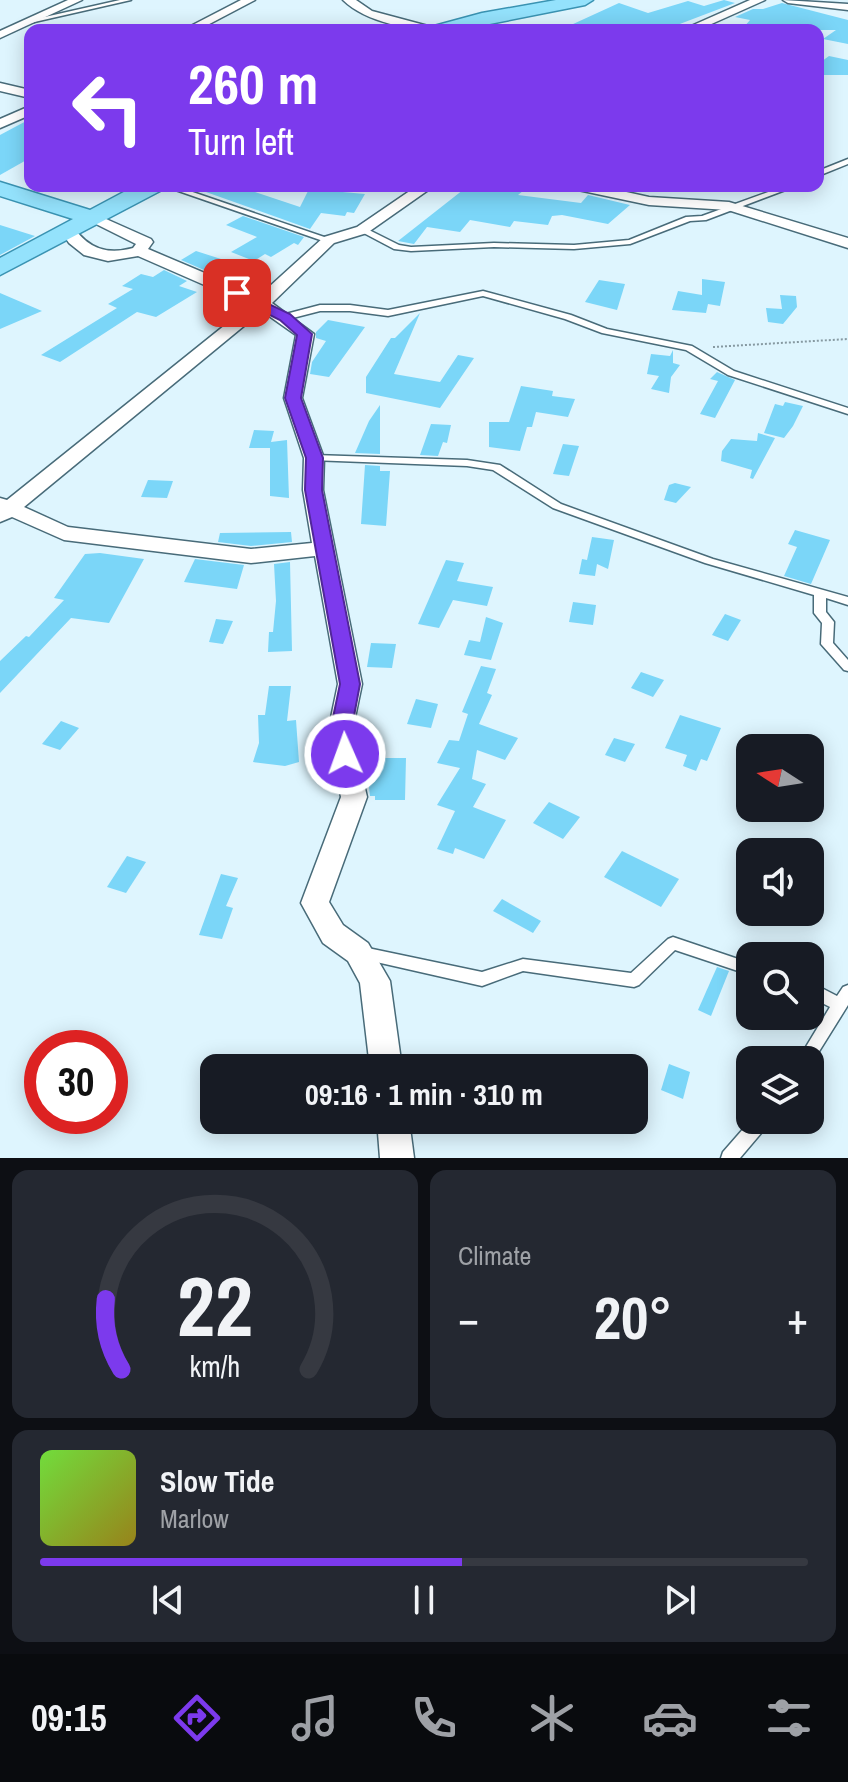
<!DOCTYPE html>
<meta charset="utf-8">
<style>
body{margin:0;font-family:"Archivo Narrow",sans-serif;background:#242831;color:#f1f3f6;height:100vh;display:flex;flex-direction:column;font-size:30px;white-space:nowrap}
*{box-sizing:border-box;margin:0}
p{font-size:26px;color:#9ea1a6}
.icon{flex:none;width:44px;height:44px;fill:none;stroke:currentColor;stroke-width:2;stroke-linecap:round;stroke-linejoin:round}
.map{position:relative;height:1158px;overflow:hidden}
.side{display:flex;flex-direction:column;gap:12px;padding:12px;background:#0d0f14;flex:1}
.side>*{flex:none}
.guide{position:absolute;left:24px;top:24px;width:800px;height:168px;border-radius:16px;box-shadow:0 4px 20px #0003;background:#7c3aed;color:#fff;overflow:hidden}
.needle{width:52px;rotate:282deg}
.fabs{position:absolute;left:736px;top:734px;display:grid;gap:16px}
.fabs a{display:grid;place-items:center;width:88px;height:88px;border-radius:16px;background:#171b24;box-shadow:0 4px 20px #0003;font-size:40px}
.speed{position:absolute;left:24px;top:1030px;display:flex;gap:16px;font-size:40px;font-weight:700;text-align:center}
.speed>*{display:grid;place-content:center;width:104px;height:104px;border-radius:50%;background:#171b24;box-shadow:0 4px 20px #0003;line-height:1}
.speed .limit{border:12px solid #d22;background:#fff;color:#111}
.pin{position:absolute;display:grid;place-items:center;width:68px;height:68px;color:#fff;margin:-34px;border-radius:16px;box-shadow:0 4px 12px #0006}
.me{position:absolute;width:88px;margin:-44px;rotate:358deg;stroke-linejoin:round;filter:drop-shadow(0 0 6px #0008)}
.turn{display:flex;align-items:center;gap:28px;height:168px;padding:0 32px;font-size:36px}
.turn .icon{width:104px;height:104px;stroke-width:2.5}
.turn b{display:block;font-size:56px;line-height:68px}
.big{font-size:60px;font-weight:700;line-height:1.1}
.side .tile{flex:1;display:flex;flex-direction:column;justify-content:center;gap:12px;min-width:0;padding:0 28px;border-radius:16px;background:#242831}
.side .dial{align-items:center;gap:0}
.dial svg{height:208px;overflow:visible;fill:none;stroke:#363941;stroke-width:7;stroke-linecap:round;text-anchor:middle}
.dial text{fill:#f1f3f6;stroke:none}
.song{display:flex;align-items:center;gap:24px}
.cover{width:96px;height:96px;border-radius:12px;background:linear-gradient(135deg,hsl(100 70% 55%),hsl(50 70% 35%))}
.played{height:8px;border-radius:4px;background:linear-gradient(90deg,#7c3aed 55%,#363941 55%)}
.keys{display:flex;justify-content:space-around;direction:ltr}
.heat{display:flex;justify-content:space-between;align-items:center;font-size:44px;direction:ltr}
.side .tiles{flex:1;display:grid;gap:12px;grid-template-columns:1fr 1fr}
.tile:last-child{grid-column:span 2}
.trip{position:absolute;left:200px;top:1054px;width:448px;height:80px;border-radius:16px;background:#171b24;box-shadow:0 4px 20px #0003;font-weight:700;line-height:80px;text-align:center}
.tabs{display:flex;height:128px;justify-content:space-around;align-items:center;background:#090b0e;color:#9ea1a6}
.tabs .icon{width:56px;height:56px}
.tabs .on{color:#7c3aed}
.tabs b{font-size:36px;color:#f1f3f6}
.map>svg:first-child{display:block}
.building{fill:#7bd6f8}
.lines{fill:none;stroke-linecap:round;stroke-linejoin:round}
.lane-casing{stroke:#486b79;stroke-width:3}
.street-casing{stroke:#486b79;stroke-width:3}
.primary-casing{stroke:#3a93b2;stroke-width:3}
.path{stroke:#8699a1;stroke-width:2;stroke-dasharray:2 2;stroke-linecap:butt}
.lane{fill:#fff;fill-rule:evenodd}
.street{fill:#fff;fill-rule:evenodd}
.primary{fill:#94e2fc;fill-rule:evenodd}
.route{fill:#7c3aed;stroke:#51269a;stroke-width:2}
</style>
<div class="map">
<svg width="848" height="1158" viewBox="0 0 848 1158">
<rect width="100%" height="100%" fill="#def5fe"/>
<g class="building">
<path d="M724,0L735,3L664,30H560L619,3L648,13L688,1L704,6Z"/>
<path d="M782,3L848,20V44L823,39L836,30H766L744,27L750,20L735,17L753,9H763Z"/>
<path d="M829,56L848,60V75H818V64Z"/>
<path d="M30,119V158L0,175V135Z"/>
<path d="M189,186H266L255,192L300,207L309,189L365,194L354,213L347,212L345,216L321,213L310,229Z"/>
<path d="M468,186H529L518,195L581,203L588,195L630,205L608,224L562,215L552,216L548,225L514,221L510,227L470,220L460,232L427,227L414,244L398,241Z"/>
<path d="M243,216L304,237L298,245L294,243L271,257L265,254L254,261L231,252L257,237L226,225Z"/>
<path d="M0,225L35,236L0,255Z"/>
<path d="M196,251L221,259L204,270L181,260Z"/>
<path d="M164,270L187,281L179,286L197,292L156,317L137,312L60,362L41,355L117,308L108,304L133,289L122,286L141,274L153,277Z"/>
<path d="M702,279L725,282L720,306L708,304L706,313L672,310L678,291L702,295Z"/>
<path d="M599,280L625,284L617,310L585,302Z"/>
<path d="M0,293L42,311L0,329Z"/>
<path d="M780,295L796,296L797,307L783,324L768,322L766,308L782,309Z"/>
<path d="M420,313L394,374L440,382L458,355L474,358L440,408L366,393V377L391,338H395Z"/>
<path d="M328,320L365,327L329,377L310,374L312,362L326,341L316,338V332Z"/>
<path d="M673,350V363L680,365L671,377L669,393L651,389L659,376L647,374L651,354L670,356Z"/>
<path d="M717,372L735,380L715,418L700,414L718,381L710,379Z"/>
<path d="M521,386L553,391L552,396L575,399L568,417L536,412L532,427H527L520,451L489,447V422H509Z"/>
<path d="M785,402L803,406L793,426L784,438L764,433L775,404L783,406Z"/>
<path d="M380,405V454L355,453L369,421Z"/>
<path d="M431,424L451,425L447,443L443,442L438,456L420,455Z"/>
<path d="M254,430L274,431L271,442L287,440L289,498L270,496V448H249Z"/>
<path d="M758,433L775,438L753,479L750,478L752,470L721,461L722,451L731,439L757,441Z"/>
<path d="M563,444L579,446L569,476L553,474Z"/>
<path d="M365,465L380,466V471H390L386,526L361,524Z"/>
<path d="M148,480L173,481L167,498L141,497Z"/>
<path d="M675,483L691,487L676,503L664,500L669,485Z"/>
<path d="M795,530L830,540L811,584L784,576L797,547L788,544Z"/>
<path d="M291,532L292,542L251,546L218,542L220,533Z"/>
<path d="M592,537L614,540L608,569L597,564L595,576L579,574L582,559L587,560Z"/>
<path d="M100,553L144,559L109,623L71,618L0,693V661L26,636L29,637L64,600L54,598L85,554Z"/>
<path d="M195,559L244,565L237,589L184,582Z"/>
<path d="M446,560L464,563L457,581L493,587L487,606L453,600L439,628L418,624Z"/>
<path d="M290,562L292,651L268,652L269,632H273L276,601L274,564Z"/>
<path d="M573,602L596,605L593,625L569,622Z"/>
<path d="M725,614L741,620L728,641L712,635Z"/>
<path d="M486,617L503,623L491,660L464,655L469,640L480,642Z"/>
<path d="M216,619L233,621L223,644L209,642Z"/>
<path d="M371,643L396,644L392,668L367,667Z"/>
<path d="M481,666L496,669L487,693L492,695L479,724L518,738L505,760L477,750L472,779L486,784L473,807L506,820L484,859L455,848L453,854L437,849L455,811L437,805L460,768L437,763L449,740L459,741L468,714L462,712Z"/>
<path d="M641,672L664,680L653,697L631,688Z"/>
<path d="M269,686H291L287,721L296,720L299,762L285,766L253,762L259,743L258,715H265Z"/>
<path d="M416,699L438,704L431,728L407,724Z"/>
<path d="M680,715L721,728L707,761L701,759L696,771L683,766L687,755L665,748Z"/>
<path d="M61,721L79,728L60,750L42,744Z"/>
<path d="M614,738L635,744L625,762L605,755Z"/>
<path d="M375,758H406L405,800H375V796H370L366,762H374Z"/>
<path d="M549,802L580,817L563,839L533,823Z"/>
<path d="M622,851L679,879L661,907L604,877Z"/>
<path d="M127,856L146,862L126,893L107,887Z"/>
<path d="M221,874L238,878L226,906L233,908L222,939L199,935Z"/>
<path d="M502,899L541,921L533,933L493,911Z"/>
<path d="M717,967L729,971L711,1016L698,1010Z"/>
<path d="M669,1064L690,1072L683,1099L661,1090Z"/>
</g>
<g class="lines">
<defs>
<g id="lane">
<path d="M120,0H131L30,23L27,21Z"/>
<path d="M848,159V164L818,176V171Z"/>
<path d="M164,186H175L333,240L326,242Z"/>
<path d="M785,186H796L706,220L690,221L630,244L574,249L494,247L411,251L394,249L358,230L365,228L399,245L411,247L494,243L574,245L629,240L686,217L702,216Z"/>
<path d="M483,291L571,315L607,329L692,346L734,371L848,408V414L728,375L686,350L602,333L565,319L483,296L388,316L350,311H320L285,320L281,317L282,315L320,305H350L388,310Z"/>
<path d="M314,455L467,460L500,465L561,504L713,559L848,597V605L826,598V612L834,622L833,643L848,660V671L844,670L821,644L822,623L814,613V595L705,563L553,508L493,470L467,466L311,460L309,458L311,456Z"/>
<path d="M673,937L750,963V975L675,950L639,985L634,987L523,971L482,986L363,959L358,957L356,953L358,949L363,947L482,972L523,959L631,973L668,939Z"/>
<path d="M810,982L837,996L843,987L848,985V1005L810,1066V1060H798L830,1007L810,997Z"/>
<path d="M751,1120H770L768,1125L740,1158H721L723,1152Z"/>
</g>
<g id="street">
<path d="M68,0H82L0,38V31Z"/>
<path d="M241,0H255L198,30H183Z"/>
<path d="M343,0H356L372,11L443,30C410,30 367,23 343,0Z"/>
<path d="M750,0H765L698,30H682Z"/>
<path d="M783,0L848,4V10L788,3Z"/>
<path d="M452,22L496,30L448,27L446,25Z"/>
<path d="M0,83L30,90V98L0,91Z"/>
<path d="M30,106V115L0,128V119Z"/>
<path d="M417,186H434L367,233L334,243L272,303L314,334L302,398L324,458L323,490L362,684L352,732L367,797L329,902L343,925L368,943L390,981L402,1068H370L360,983L348,961L323,943L301,903L341,797L328,732L338,684L315,556L251,563L64,540L12,517L0,522V498L7,500L250,305L138,256L108,261L84,255L69,243L60,230L63,227H73C89,249 107,255 133,248L136,244L84,218L92,213L97,215L151,239L153,242L148,249L259,296L324,237L357,227ZM262,311L296,335L284,398L304,458L303,490L312,543L251,549L68,527L24,507Z"/>
<path d="M571,186H599L649,197L729,202L848,238V248L728,210L649,205L578,190Z"/>
<path d="M377,1120H409L414,1158H380Z"/>
</g>
<g id="primary">
<path d="M556,0H593L585,5L459,30H431L434,26L482,13Z"/>
<path d="M0,182L90,210L135,186H163L160,191L0,275V258L73,219L0,196Z"/>
</g>
</defs>
<use href="#lane" class="lane-casing"/>
<use href="#street" class="street-casing"/>
<use href="#primary" class="primary-casing"/>
<path class="path" d="M713,347L848,339"/>
<use href="#lane" class="lane"/>
<use href="#street" class="street"/>
<use href="#primary" class="primary"/>
</g>
<path class="route" d="M237,289L290,314L312,334L301,398L323,458L322,490L360,684L351,732L355,754L352,759H337L330,732L340,684L305,490L306,458L285,398L297,335L280,320L232,296V290Z"/>
</svg>
<div class="fabs">
<a><svg class="needle" viewBox="-14 -14 28 28"><path d="M0-13l5 13h-10z" fill="#e53935"/><path d="M0 13l5-13h-10z" fill="#9ea1a6"/></svg></a>
<a><svg class="icon" aria-label="sound" viewBox="0 0 24 24"><path d="M4 9h4l5-4v14l-5-4H4zM17 9q2 3 0 6"/></svg></a>
<a><svg class="icon" aria-label="search" viewBox="0 0 24 24"><circle cx="10" cy="10" r="6"/><path d="M15 15l6 6"/></svg></a>
<a><svg class="icon" aria-label="layers" viewBox="0 0 24 24"><path d="M12 4l9 5-9 5-9-5zM3 14l9 5 9-5"/></svg></a>
</div>
<div class="speed"><div class="limit">30</div></div>
<div class="pin" style="left:237px;top:293px;background:#d93025"><svg class="icon" aria-label="arrive" viewBox="0 0 24 24"><path d="M6 21V4h12l-3 4 3 4H6"/></svg></div>
<svg class="me" style="left:345px;top:754px" viewBox="-20 -20 40 40"><circle r="17" fill="#7c3aed" stroke="#fff" stroke-width="3"/><path d="M0-11L8 9 0 5-8 9z" fill="#fff"/></svg>
<div class="trip">09:16 · 1 min · 310 m</div>
<div class="guide">
<div class="turn"><svg class="icon" aria-label="left" viewBox="0 0 24 24"><path d="M17 20v-9H6M10 6l-5 5 5 5"/></svg><div><b>260 m</b>Turn left</div></div>
</div>
</div>
<section class="side">
<div class="tiles">
<div class="tile dial"><svg viewBox="0 0 100 80">
<path d="M14 69A42 42 0 1 1 86 69"/>
<path d="M14 69A42 42 0 0 1 8 42" stroke="#7c3aed"/>
<text x="50" y="56" font-size="32" font-weight="700">22</text>
<text x="50" y="72" font-size="11">km/h</text>
</svg></div>
<div class="tile"><p>Climate</p>
<div class="heat"><a>−</a><b class="big">20°</b><a>+</a></div>
</div>
<div class="tile">
<div class="song"><i class="cover"></i><div><b>Slow Tide</b><p>Marlow</p></div></div>
<div class="played"></div>
<div class="keys"><svg class="icon" aria-label="previous" viewBox="0 0 24 24"><path d="M18 5L8 12l10 7zM5 5v14"/></svg><svg class="icon" aria-label="pause" viewBox="0 0 24 24"><path d="M8 5v14M16 5v14"/></svg><svg class="icon" aria-label="next" viewBox="0 0 24 24"><path d="M6 5l10 7-10 7zM19 5v14"/></svg></div>
</div>
</div>
</section>
<nav class="tabs">
<b>09:15</b>
<svg class="icon on" aria-label="directions" viewBox="0 0 24 24"><path d="M12 3l9 9-9 9-9-9zM9 14v-3h6M13 9l2 2-2 2"/></svg>
<svg class="icon" aria-label="music" viewBox="0 0 24 24"><path d="M9 18V5l10-2v13"/><circle cx="6" cy="18" r="3"/><circle cx="16" cy="16" r="3"/></svg>
<svg class="icon" aria-label="phone" viewBox="0 0 24 24"><path d="M5 4h4l2 5-3 2q2 4 5 5l2-3 5 2v4C11 20 4 13 5 4z"/></svg>
<svg class="icon" aria-label="climate" viewBox="0 0 24 24"><path d="M12 3v18M4 7l16 10M4 17L20 7"/></svg>
<svg class="icon" aria-label="car" viewBox="0 0 24 24"><path d="M5 17H2v-5l4-1 3-4h7l3 4 3 1v5h-3M9 17h6M6 11h13"/><circle cx="7" cy="17" r="2"/><circle cx="17" cy="17" r="2"/></svg>
<svg class="icon" aria-label="filters" viewBox="0 0 24 24"><path d="M4 7h16M4 17h16"/><circle cx="9" cy="7" r="2"/><circle cx="15" cy="17" r="2"/></svg>
</nav>
